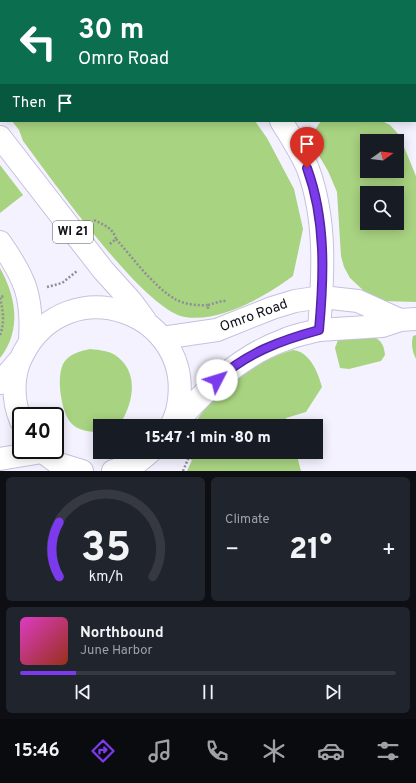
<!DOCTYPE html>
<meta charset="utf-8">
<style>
body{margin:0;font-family:Overpass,sans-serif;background:#20242c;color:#f1f3f6;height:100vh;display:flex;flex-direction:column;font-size:15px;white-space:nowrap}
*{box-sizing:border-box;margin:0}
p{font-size:13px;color:#9ea1a6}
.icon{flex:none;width:22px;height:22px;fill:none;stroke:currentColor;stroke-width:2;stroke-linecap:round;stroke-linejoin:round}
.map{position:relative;height:471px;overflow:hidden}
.drawer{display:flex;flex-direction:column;gap:6px;padding:6px;background:#0d0f14;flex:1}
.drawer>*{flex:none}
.banner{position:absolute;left:0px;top:0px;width:416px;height:122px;box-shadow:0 2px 10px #0003;background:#0b6e4f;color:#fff;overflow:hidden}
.needle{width:26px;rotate:75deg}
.fabs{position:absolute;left:360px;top:134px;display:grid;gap:8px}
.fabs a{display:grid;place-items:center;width:44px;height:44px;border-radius:0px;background:#171b24;box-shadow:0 2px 10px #0003;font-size:20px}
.speed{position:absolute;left:12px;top:407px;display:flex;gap:8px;font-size:20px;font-weight:700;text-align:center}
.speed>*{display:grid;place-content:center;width:52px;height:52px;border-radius:50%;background:#171b24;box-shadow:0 2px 10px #0003;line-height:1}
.speed .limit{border:2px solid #111;border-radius:6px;background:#fff;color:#111}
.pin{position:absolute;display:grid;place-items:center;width:34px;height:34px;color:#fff;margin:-41px -17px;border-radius:50% 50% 50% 0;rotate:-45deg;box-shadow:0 0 4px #0007}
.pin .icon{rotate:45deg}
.me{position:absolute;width:44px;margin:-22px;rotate:50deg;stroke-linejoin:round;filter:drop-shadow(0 0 3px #0008)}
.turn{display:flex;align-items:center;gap:14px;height:84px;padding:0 12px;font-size:18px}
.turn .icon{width:52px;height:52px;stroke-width:2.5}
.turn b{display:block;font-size:28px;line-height:34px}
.then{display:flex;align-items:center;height:38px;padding:0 12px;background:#0003;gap:8px;font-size:15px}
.big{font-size:30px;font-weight:800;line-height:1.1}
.drawer .card{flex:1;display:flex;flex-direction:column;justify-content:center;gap:6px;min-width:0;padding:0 14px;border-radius:6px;background:#20242c}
.drawer .dial{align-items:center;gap:0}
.dial svg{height:104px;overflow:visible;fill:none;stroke:#363941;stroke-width:7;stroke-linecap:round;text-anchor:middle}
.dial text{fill:#f1f3f6;stroke:none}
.song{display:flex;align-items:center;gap:12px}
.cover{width:48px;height:48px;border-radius:6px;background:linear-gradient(135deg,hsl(310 70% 55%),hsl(10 70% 35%))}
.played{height:4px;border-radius:2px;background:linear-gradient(90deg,#7c3aed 15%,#363941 15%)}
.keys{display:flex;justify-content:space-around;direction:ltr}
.heat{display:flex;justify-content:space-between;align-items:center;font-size:22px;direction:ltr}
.drawer .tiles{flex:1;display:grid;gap:6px;grid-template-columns:1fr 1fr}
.card:last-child{grid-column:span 2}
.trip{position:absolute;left:93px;top:419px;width:230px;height:40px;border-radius:0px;background:#171b24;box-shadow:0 2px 10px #0003;font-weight:800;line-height:40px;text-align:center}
.dock{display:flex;height:64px;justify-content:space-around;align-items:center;background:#090b0e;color:#9ea1a6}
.dock .icon{width:28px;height:28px}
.dock .selected{color:#7c3aed}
.dock b{font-size:18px;color:#f1f3f6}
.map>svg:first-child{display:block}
.green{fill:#a8d381;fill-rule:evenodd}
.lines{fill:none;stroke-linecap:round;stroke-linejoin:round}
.lane-casing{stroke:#c6c1dd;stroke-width:14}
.street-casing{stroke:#c6c1dd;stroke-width:24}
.secondary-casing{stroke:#c6c1dd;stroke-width:24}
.highway-casing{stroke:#c6c1dd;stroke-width:24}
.path{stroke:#8f8d98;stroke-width:2.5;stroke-dasharray:2 2;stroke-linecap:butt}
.lane{stroke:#fff;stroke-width:12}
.street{stroke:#fff;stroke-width:22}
.secondary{stroke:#fff;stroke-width:22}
.highway{stroke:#fff;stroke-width:22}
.route-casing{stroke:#51269a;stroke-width:10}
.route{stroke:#7c3aed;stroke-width:7}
.labels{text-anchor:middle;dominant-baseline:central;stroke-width:4;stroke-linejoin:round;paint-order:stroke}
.shield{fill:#fff;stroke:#58575e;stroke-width:1}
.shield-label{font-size:13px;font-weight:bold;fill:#110f19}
.street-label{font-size:14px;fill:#110f19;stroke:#fff}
</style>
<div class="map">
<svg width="416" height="471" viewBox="0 0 416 471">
<rect width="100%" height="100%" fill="#f4f2fe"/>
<g class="green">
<path d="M95,0H173L174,1H96Z"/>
<path d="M0,7L1,8V106L0,105Z"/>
<path d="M12,121H255L267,138L294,189L303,229L293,276C266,296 220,323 185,317C144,311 51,178 23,141L19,130Z"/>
<path d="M321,121H382L390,125L399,135L416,176V302L381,301L364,291L350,278L344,267L341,256L337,192L328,171L315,149L312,134ZM367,141H397V171H367ZM367,193H397V223H367Z"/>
<path d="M0,165L23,195L0,213Z"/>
<path d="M0,268C16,297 22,330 0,358Z"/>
<path d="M416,335V359C412,351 411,344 413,336Z"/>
<path d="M374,337C382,341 384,346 385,355L381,361L349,369L340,368L335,348L338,340Z"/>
<path d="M90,349C100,350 112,351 119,358C140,376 132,406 119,426H100V432C90,432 78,431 71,423C61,412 55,373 65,361C71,353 82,351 90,349Z"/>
<path d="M293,350C310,352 318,372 322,387L306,412L286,418L288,426H193C215,390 252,362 293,350Z"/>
<path d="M177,452H296L301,471H187L192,460L177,454Z"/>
</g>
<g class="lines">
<defs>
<path id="lane" d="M3,0L4,1"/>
<g id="street">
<path d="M322,297L358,301L400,320"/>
<path d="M319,330L382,326L400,320L416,319"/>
</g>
<g id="secondary">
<path d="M199,0L200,1"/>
<path d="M162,338L217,330L272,308L295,301L322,297"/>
<path d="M0,383L18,362"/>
<path d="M173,426C205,391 237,357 284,340C295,335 308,333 319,330C323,277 327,220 308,169C301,152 291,137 281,121"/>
<path d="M0,459L42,452"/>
</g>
<g id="highway">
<path d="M0,137L103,270L131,301L145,320"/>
<path d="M0,242C25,278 33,296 30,340"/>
<path d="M21,421C12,400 12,374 23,354C68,267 196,312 178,406C177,413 174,420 171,426"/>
<path d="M40,450L59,464L82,471"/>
<path d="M113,471L138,462L150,452"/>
</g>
</defs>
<use href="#lane" class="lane-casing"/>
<use href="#street" class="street-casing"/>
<use href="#secondary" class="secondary-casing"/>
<use href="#highway" class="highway-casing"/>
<g class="path">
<path d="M94,220C104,225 113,228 116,239"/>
<path d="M110,244L116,239C133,258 153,286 175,299C183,304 198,306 208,305V309"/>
<path d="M47,287L62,283L77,271"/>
<path d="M208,305L222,301H227"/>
<path d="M0,335C5,322 3,311 0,297L5,296"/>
<path d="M183,471L191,452"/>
</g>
<use href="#lane" class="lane"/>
<use href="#street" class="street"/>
<use href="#secondary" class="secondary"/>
<use href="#highway" class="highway"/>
</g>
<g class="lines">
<defs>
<path id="route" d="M217,380C246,353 282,340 319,330C324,276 326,220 307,168"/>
</defs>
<use href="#route" class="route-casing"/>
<use href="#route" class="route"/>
</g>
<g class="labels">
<rect class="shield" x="53" y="221" width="40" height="22" rx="3"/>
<g class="shield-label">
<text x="73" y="232">WI 21</text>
</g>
<g class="street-label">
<text transform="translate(254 316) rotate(-20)">Omro Road</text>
</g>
</g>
</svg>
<div class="fabs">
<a><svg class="needle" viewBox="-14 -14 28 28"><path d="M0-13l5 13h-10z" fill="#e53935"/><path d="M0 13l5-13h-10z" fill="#9ea1a6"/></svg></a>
<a><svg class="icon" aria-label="search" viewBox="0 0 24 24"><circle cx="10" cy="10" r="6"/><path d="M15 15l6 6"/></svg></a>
</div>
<div class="speed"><div class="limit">40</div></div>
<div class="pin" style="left:307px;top:168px;background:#d93025"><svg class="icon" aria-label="arrive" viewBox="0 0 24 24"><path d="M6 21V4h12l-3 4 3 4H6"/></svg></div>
<svg class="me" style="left:217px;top:380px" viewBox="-20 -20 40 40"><circle r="19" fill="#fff"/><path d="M0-13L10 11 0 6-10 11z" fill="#7c3aed"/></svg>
<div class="trip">15:47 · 1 min · 80 m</div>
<div class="banner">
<div class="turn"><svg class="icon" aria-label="left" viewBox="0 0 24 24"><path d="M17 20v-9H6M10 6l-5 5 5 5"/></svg><div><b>30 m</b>Omro Road</div></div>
<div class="then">Then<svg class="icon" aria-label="arrive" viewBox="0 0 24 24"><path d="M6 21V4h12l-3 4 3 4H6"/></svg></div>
</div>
</div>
<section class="drawer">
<div class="tiles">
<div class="card dial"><svg viewBox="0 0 100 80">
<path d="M14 69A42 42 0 1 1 86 69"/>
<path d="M14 69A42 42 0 0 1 14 27" stroke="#7c3aed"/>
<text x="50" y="56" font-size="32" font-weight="700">35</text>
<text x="50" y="72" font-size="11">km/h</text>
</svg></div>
<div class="card"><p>Climate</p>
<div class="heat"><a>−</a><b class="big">21°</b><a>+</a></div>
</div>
<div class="card">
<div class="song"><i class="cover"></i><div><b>Northbound</b><p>June Harbor</p></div></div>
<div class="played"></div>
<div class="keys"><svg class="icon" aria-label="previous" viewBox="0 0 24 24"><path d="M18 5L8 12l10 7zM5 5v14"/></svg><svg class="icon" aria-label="pause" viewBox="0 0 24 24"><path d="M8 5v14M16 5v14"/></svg><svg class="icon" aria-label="next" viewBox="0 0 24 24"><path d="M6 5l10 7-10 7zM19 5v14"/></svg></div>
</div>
</div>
</section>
<nav class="dock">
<b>15:46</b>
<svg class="icon selected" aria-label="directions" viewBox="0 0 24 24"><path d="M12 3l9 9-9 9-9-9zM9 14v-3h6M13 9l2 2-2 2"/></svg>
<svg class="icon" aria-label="music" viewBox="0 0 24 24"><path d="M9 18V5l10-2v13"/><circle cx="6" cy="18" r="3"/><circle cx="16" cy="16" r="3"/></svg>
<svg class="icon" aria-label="phone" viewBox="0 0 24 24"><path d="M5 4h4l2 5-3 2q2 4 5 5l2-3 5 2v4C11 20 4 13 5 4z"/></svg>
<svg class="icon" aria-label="climate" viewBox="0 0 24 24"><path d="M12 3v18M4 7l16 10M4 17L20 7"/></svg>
<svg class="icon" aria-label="car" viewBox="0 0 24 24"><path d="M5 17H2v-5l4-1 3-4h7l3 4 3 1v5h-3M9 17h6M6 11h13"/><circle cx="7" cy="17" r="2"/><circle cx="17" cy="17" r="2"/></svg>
<svg class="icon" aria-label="filters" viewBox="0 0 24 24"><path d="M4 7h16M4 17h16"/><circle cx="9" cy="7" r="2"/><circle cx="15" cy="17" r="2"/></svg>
</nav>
